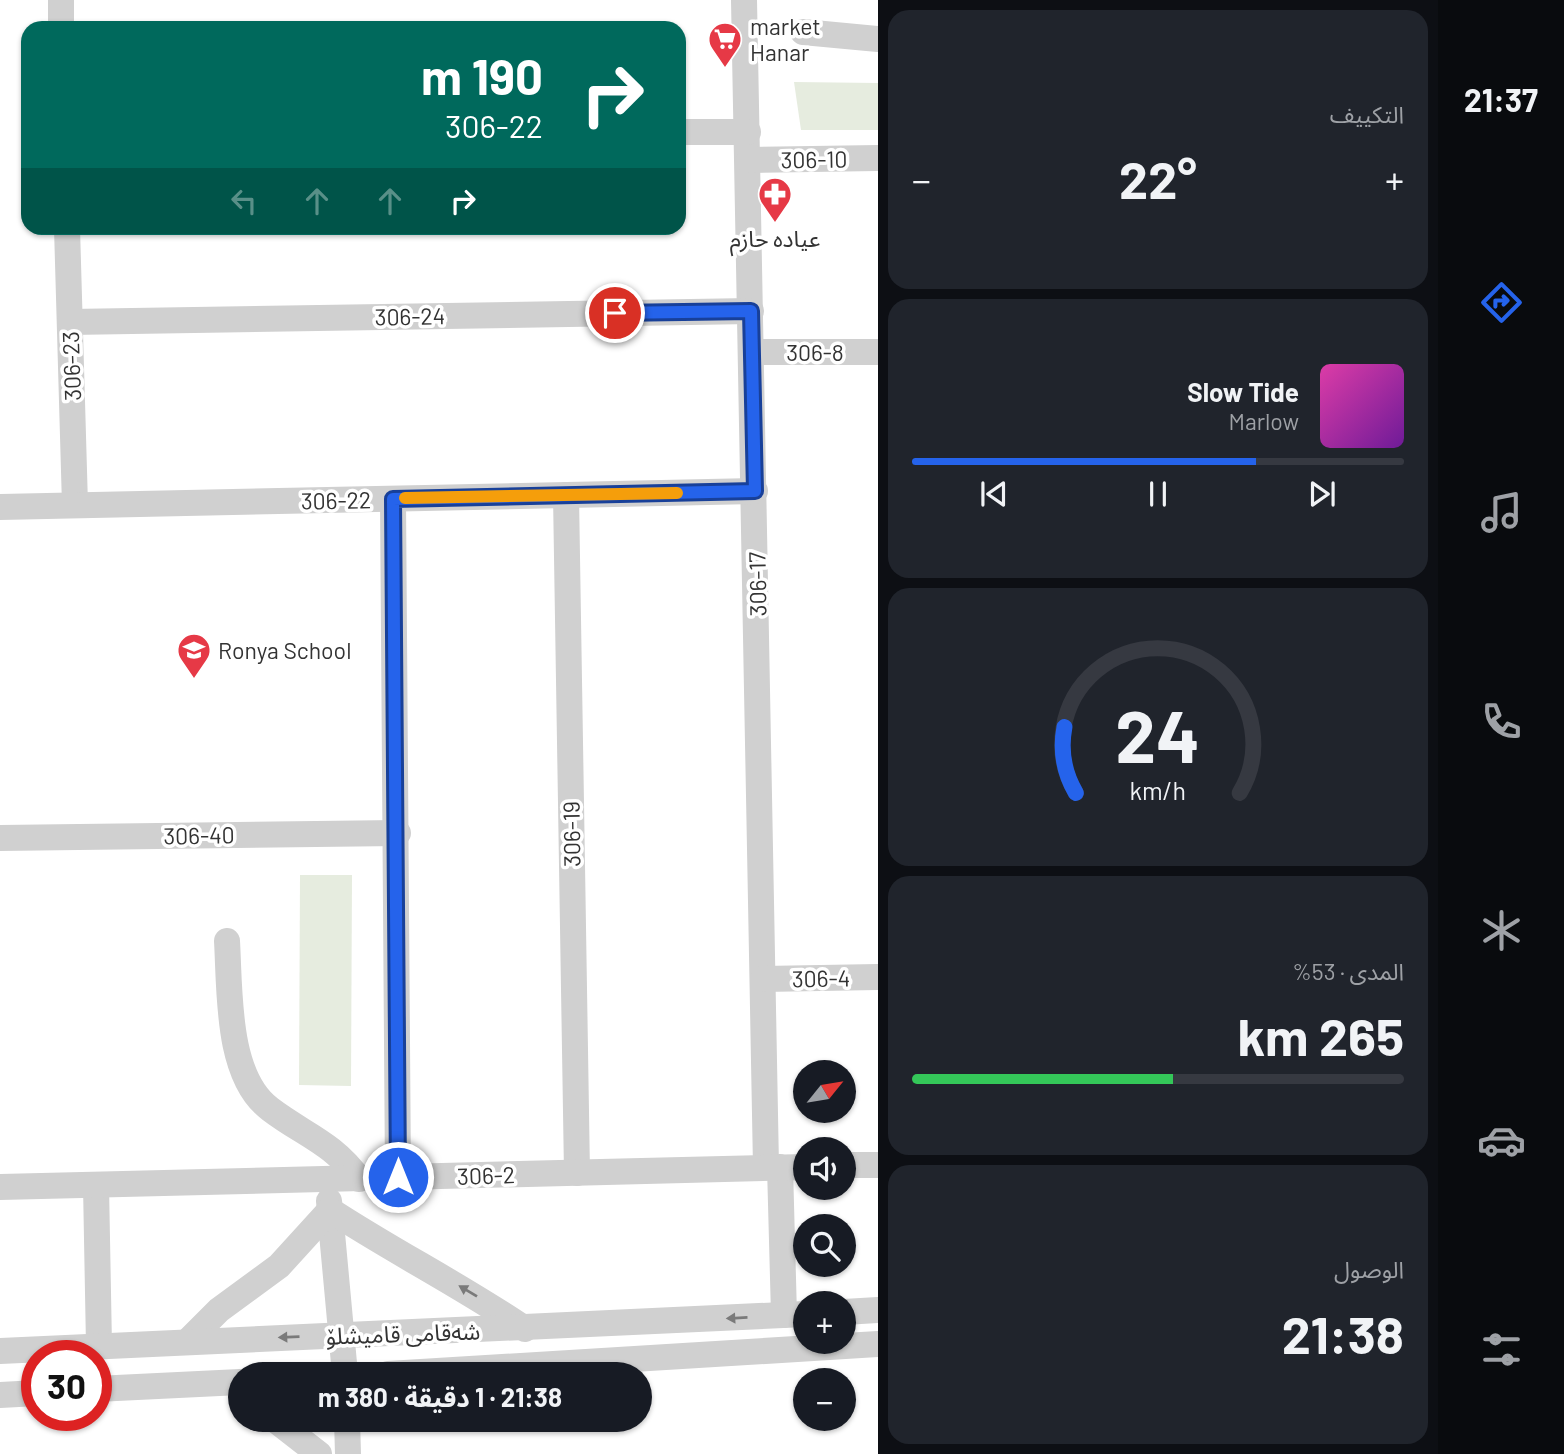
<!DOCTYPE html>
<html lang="ar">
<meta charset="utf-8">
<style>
body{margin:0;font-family:Barlow,"Noto Sans Arabic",sans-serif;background:#20242c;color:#f1f3f6;direction:rtl;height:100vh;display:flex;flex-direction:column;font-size:26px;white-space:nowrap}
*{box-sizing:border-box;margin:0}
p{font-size:23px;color:#9ea1a6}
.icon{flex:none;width:38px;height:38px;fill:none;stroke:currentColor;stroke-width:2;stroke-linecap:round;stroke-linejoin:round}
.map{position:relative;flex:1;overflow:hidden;direction:ltr}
.details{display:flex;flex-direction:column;gap:10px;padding:10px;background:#0d0f14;width:560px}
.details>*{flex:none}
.hud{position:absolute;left:21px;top:21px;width:665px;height:214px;border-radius:21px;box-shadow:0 2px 5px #0004;direction:rtl;background:#00695c;color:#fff;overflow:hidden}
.needle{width:46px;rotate:60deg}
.tools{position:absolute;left:793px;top:1060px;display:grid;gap:14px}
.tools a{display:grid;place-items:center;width:63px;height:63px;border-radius:50%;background:#171b24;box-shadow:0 2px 5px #0004;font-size:35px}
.speed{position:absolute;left:21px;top:1340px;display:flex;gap:14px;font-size:35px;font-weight:700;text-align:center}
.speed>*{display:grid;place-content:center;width:91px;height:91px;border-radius:50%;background:#171b24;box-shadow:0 2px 5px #0004;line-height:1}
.speed .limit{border:10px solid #d22;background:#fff;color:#111}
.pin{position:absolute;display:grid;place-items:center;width:60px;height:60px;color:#fff;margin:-30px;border:4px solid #fff;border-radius:50%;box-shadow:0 2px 7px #0007}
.me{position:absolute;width:77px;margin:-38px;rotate:0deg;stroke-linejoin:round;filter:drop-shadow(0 0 5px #0008)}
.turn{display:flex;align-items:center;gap:24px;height:147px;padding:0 28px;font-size:32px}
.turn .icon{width:91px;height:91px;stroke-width:2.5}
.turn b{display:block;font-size:49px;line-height:60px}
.lanes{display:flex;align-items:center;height:66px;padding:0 28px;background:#0003;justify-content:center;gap:35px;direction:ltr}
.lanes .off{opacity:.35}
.big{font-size:52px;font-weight:700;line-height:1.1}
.details .widget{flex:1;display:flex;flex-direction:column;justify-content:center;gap:10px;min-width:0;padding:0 24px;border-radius:21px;background:#20242c}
.details .dial{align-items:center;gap:0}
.dial svg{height:182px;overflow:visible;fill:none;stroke:#363941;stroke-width:7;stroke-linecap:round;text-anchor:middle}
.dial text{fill:#f1f3f6;stroke:none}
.song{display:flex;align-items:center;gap:21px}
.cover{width:84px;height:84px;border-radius:10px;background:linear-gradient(135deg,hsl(320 70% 55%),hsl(280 70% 35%))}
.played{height:7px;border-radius:4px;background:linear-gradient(90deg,#2563eb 70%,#363941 70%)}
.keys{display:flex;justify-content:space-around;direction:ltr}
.heat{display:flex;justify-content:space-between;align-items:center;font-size:38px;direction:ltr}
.charge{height:10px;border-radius:5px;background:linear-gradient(90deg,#34c759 53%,#363941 0)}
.trip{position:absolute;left:228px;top:1362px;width:424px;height:70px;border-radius:35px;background:#171b24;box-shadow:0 2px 5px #0004;font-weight:700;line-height:70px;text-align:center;direction:rtl}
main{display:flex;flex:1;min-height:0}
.dock{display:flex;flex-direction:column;width:126px;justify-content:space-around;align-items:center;background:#090b0e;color:#9ea1a6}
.dock .icon{width:49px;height:49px}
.dock .on{color:#2563eb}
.dock b{font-size:32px;color:#f1f3f6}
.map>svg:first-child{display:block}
.green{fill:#e6ecdf}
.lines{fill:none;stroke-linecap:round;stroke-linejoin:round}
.minor{stroke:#d0d0d0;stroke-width:26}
.oneway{fill:#7a7a7a}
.route-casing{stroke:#184099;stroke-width:18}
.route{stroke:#2563eb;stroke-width:12}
.slow{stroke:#f59e0b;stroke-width:12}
.labels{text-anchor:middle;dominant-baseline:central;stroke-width:7;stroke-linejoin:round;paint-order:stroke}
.poi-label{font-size:23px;fill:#333;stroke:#fff;text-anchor:start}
.street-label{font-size:23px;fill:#333;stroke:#fff}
</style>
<main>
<nav class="dock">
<b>21:37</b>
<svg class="icon on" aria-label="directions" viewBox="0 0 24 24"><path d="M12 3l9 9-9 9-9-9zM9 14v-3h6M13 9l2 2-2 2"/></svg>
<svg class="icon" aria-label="music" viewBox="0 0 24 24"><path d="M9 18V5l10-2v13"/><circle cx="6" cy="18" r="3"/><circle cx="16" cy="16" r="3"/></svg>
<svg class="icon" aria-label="phone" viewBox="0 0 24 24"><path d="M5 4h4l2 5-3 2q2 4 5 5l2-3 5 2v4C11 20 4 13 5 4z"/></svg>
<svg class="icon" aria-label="climate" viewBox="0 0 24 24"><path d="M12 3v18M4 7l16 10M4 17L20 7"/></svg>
<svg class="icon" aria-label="car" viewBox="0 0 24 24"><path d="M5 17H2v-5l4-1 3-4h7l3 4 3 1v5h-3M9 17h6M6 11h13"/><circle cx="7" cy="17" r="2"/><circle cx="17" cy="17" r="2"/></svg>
<svg class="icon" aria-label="filters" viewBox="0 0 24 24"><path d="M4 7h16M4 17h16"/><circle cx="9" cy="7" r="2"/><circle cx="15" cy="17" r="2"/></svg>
</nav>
<section class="details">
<div class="widget"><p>التكييف</p>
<div class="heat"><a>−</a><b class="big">22°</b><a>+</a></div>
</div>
<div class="widget">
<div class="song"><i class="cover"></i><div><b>Slow Tide</b><p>Marlow</p></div></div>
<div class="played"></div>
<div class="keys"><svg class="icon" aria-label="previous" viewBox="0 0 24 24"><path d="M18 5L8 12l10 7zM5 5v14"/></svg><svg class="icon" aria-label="pause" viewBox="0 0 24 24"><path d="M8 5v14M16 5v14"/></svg><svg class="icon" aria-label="next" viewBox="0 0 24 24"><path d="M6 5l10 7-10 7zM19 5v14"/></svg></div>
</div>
<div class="widget dial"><svg viewBox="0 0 100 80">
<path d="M14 69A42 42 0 1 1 86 69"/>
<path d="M14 69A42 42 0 0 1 9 40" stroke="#2563eb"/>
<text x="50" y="56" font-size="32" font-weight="700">24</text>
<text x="50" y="72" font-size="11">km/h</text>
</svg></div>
<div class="widget"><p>المدى · 53%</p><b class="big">265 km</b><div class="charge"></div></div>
<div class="widget"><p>الوصول</p><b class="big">21:38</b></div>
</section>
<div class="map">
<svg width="878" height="1454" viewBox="0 0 878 1454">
<rect width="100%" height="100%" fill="#fff"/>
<g class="green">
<path d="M794,82L878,83V130H801Z"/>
<path d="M300,875H352L351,1086L299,1085Z"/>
</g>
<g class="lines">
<g class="minor">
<path d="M61,0V28"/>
<path d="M744,0L766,1167"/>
<path d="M803,32L878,39"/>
<path d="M679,132H748"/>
<path d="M749,160L878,158"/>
<path d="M67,228L75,505"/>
<path d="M70,322L751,311"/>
<path d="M753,352H878"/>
<path d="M566,495L577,1173"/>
<path d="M393,499L398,1177"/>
<path d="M0,507L755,491"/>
<path d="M0,838L398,833"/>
<path d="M227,941C230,991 226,1076 270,1109C304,1135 332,1142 359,1179"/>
<path d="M763,979L878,977"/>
<path d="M844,1165H878"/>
<path d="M780,1167L784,1315"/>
<path d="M96,1185L99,1346"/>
<path d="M0,1187L805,1167"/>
<path d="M329,1201L345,1374"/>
<path d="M844,1312L878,1310"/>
<path d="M188,1341L219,1310L279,1266L330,1210C394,1252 462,1286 525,1329"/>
<path d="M0,1351L805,1314"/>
<path d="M388,1374L878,1344"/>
<path d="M96,1389L240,1382"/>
<path d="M0,1395L37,1393"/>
<path d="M274,1419L319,1454"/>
<path d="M347,1419L348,1454"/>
</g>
</g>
<defs><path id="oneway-solid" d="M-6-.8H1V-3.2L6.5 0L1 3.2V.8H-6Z" transform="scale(1.75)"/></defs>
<g class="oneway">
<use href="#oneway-solid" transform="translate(468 1291) rotate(-149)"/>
<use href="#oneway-solid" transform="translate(737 1318) rotate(177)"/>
<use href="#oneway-solid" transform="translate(289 1337) rotate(178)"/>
</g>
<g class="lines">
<defs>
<path id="route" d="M398,1177L393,499L755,491L751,311L615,313"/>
</defs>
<use href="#route" class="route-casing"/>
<use href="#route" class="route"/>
<path class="slow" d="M405,498L677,493"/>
</g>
<defs>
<symbol id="supermarket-pin" viewBox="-11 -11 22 30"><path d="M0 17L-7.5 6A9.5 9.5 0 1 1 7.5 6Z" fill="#e63946" stroke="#fff"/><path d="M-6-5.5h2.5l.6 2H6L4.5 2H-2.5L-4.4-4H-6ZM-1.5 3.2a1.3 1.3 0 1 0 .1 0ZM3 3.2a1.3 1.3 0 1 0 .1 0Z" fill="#fff"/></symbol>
<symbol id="pharmacy-pin" viewBox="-11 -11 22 30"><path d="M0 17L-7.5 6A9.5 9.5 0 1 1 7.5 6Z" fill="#e63946" stroke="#fff"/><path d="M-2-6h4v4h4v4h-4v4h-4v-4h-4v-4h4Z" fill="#fff"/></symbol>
<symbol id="school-pin" viewBox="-11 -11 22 30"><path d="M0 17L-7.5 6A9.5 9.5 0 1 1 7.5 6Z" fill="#e63946" stroke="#fff"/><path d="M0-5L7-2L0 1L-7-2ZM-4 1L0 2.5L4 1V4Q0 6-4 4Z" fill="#fff"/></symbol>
</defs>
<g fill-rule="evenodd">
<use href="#supermarket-pin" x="706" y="20" width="38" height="52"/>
<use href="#pharmacy-pin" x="756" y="175" width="38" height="52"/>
<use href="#school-pin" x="175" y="631" width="38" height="52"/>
</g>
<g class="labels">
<g class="poi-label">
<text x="750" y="26">market<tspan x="750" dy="26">Hanar</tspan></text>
<text x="775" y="238" text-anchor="middle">عياده حازم</text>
<text x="218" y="650">Ronya School</text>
</g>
<g class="street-label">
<text transform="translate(814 159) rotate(-1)">306-10</text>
<text transform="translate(410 316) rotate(-1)">306-24</text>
<text x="815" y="352">306-8</text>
<text transform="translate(71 366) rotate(-92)">306-23</text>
<text transform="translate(336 500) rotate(-1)">306-22</text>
<text transform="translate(757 584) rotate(-91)">306-17</text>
<text transform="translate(571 834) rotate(-91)">306-19</text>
<text transform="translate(199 835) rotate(-1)">306-40</text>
<text transform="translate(821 978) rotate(-1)">306-4</text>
<text transform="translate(486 1175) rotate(-2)">306-2</text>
<text transform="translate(403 1333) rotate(-2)">شەقامی قامیشلۆ</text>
</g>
</g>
</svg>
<div class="tools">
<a><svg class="needle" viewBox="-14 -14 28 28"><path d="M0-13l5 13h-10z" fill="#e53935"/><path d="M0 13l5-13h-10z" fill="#9ea1a6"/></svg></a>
<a><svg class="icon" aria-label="sound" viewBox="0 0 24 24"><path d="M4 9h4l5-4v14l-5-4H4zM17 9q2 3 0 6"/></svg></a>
<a><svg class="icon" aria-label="search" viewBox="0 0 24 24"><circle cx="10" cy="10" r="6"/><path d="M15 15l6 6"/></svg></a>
<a>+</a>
<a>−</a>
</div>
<div class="speed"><div class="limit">30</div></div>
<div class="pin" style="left:615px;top:313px;background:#d93025"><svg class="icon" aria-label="arrive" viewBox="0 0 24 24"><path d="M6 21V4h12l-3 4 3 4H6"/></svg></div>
<svg class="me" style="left:398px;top:1177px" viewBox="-20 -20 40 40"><circle r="17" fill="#2563eb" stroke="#fff" stroke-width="3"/><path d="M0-11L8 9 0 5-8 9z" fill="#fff"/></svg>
<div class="trip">21:38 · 1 دقيقة · 380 m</div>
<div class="hud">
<div class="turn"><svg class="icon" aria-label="right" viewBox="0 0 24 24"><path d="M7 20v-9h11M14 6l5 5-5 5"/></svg><div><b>190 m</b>306-22</div></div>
<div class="lanes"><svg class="icon off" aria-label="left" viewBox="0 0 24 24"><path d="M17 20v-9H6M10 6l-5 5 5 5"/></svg><svg class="icon off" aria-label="ahead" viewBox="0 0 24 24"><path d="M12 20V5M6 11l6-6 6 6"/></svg><svg class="icon off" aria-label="ahead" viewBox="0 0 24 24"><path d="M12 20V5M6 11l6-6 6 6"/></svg><svg class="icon" aria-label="right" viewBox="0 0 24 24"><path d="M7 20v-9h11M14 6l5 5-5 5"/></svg></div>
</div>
</div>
</main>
